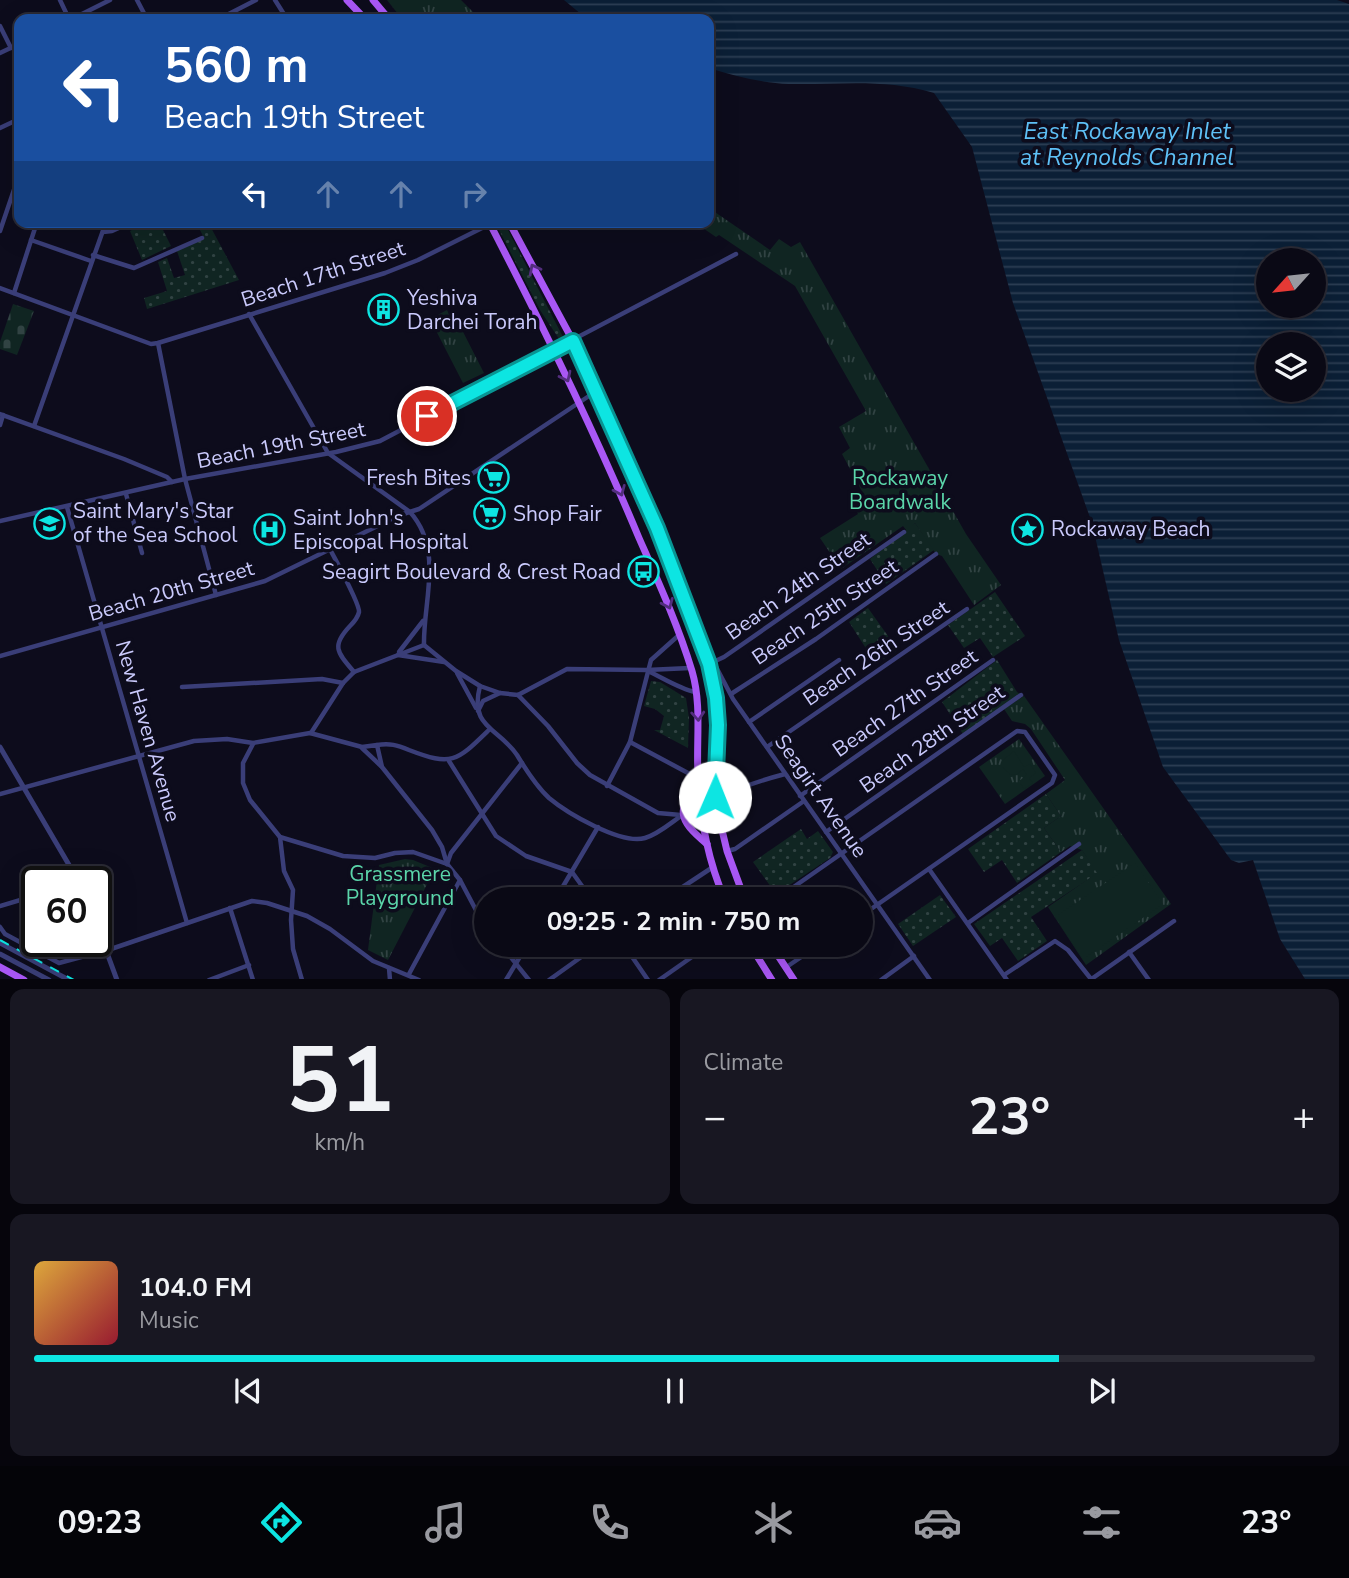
<!DOCTYPE html>
<meta charset="utf-8">
<style>
body{margin:0;font-family:"Nunito Sans",sans-serif;background:#181722;color:#f1f3f6;height:100vh;display:flex;flex-direction:column;font-size:26px;white-space:nowrap}
*{box-sizing:border-box;margin:0}
p{font-size:23px;color:#999aa0}
.icon{flex:none;width:38px;height:38px;fill:none;stroke:currentColor;stroke-width:2;stroke-linecap:round;stroke-linejoin:round}
.map{position:relative;height:979px;overflow:hidden}
.drawer{display:flex;flex-direction:column;gap:10px;padding:10px;background:#06050c;flex:1}
.drawer>*{flex:none}
.banner{position:absolute;left:14px;top:14px;width:700px;height:214px;border-radius:14px;box-shadow:0 7px 28px #0002,0 0 0 2px #2a2a34;background:#1a4fa0;color:#fff;overflow:hidden}
.needle{width:46px;rotate:243deg}
.controls{position:absolute;left:1256px;top:248px;display:grid;gap:14px}
.controls a{display:grid;place-items:center;width:70px;height:70px;border-radius:50%;background:#0a0915;box-shadow:0 7px 28px #0002,0 0 0 2px #2a2a34;font-size:35px}
.speed{position:absolute;left:21px;top:866px;display:flex;gap:14px;font-size:35px;font-weight:700;text-align:center}
.speed>*{display:grid;place-content:center;width:91px;height:91px;border-radius:50%;background:#0a0915;box-shadow:0 7px 28px #0002,0 0 0 2px #2a2a34;line-height:1}
.speed .limit{border:4px solid #111;border-radius:10px;background:#fff;color:#111}
.pin{position:absolute;display:grid;place-items:center;width:60px;height:60px;color:#fff;margin:-30px;border:4px solid #fff;border-radius:50%;box-shadow:0 2px 7px #0007}
.me{position:absolute;width:77px;margin:-38px;rotate:1deg;stroke-linejoin:round;filter:drop-shadow(0 0 5px #0008)}
.turn{display:flex;align-items:center;gap:24px;height:147px;padding:0 35px;font-size:32px}
.turn .icon{width:91px;height:91px;stroke-width:2.5}
.turn b{display:block;font-size:49px;line-height:60px}
.lanes{display:flex;align-items:center;height:66px;padding:0 35px;background:#0003;justify-content:center;gap:35px;direction:ltr}
.lanes .off{opacity:.35}
.big{font-size:52px;font-weight:700;line-height:1.1}
.drawer .widget{flex:1;display:flex;flex-direction:column;justify-content:center;gap:10px;min-width:0;padding:0 24px;border-radius:14px;background:#181722}
.drawer .dial{align-items:center;gap:0}
.dial b{font-size:91px;line-height:1}
.song{display:flex;align-items:center;gap:21px}
.cover{width:84px;height:84px;border-radius:10px;background:linear-gradient(135deg,hsl(40 70% 55%),hsl(350 70% 35%))}
.played{height:7px;border-radius:4px;background:linear-gradient(90deg,#0de5e2 80%,#2a2a34 80%)}
.keys{display:flex;justify-content:space-around;direction:ltr}
.heat{display:flex;justify-content:space-between;align-items:center;font-size:38px;direction:ltr}
.drawer .tiles{flex:1;display:grid;gap:10px;grid-template-columns:1fr 1fr}
.widget:last-child{grid-column:span 2}
.trip{position:absolute;left:474px;top:887px;width:399px;height:70px;border-radius:35px;background:#0a0915;box-shadow:0 7px 28px #0002,0 0 0 2px #2a2a34;font-weight:700;line-height:70px;text-align:center}
.dock{display:flex;height:112px;justify-content:space-around;align-items:center;background:#040408;color:#999aa0}
.dock .icon{width:49px;height:49px}
.dock .active{color:#0de5e2}
.dock b{font-size:32px;color:#f1f3f6}
.map>svg:first-child{display:block}
.grass{fill:url(#grass-dots)}
.cemetery{fill:url(#cemetery-stones)}
.park{fill:url(#park-tufts)}
.pitch{fill:#102522}
.water{fill:url(#water-rules);fill-rule:evenodd}
.lines{fill:none;stroke-linecap:round;stroke-linejoin:round}
.minor{stroke:#3a3e78;stroke-width:4.5}
.tertiary{stroke:#3a3e78;stroke-width:5}
.primary{stroke:#a957f5;stroke-width:7}
.rail{stroke:#0de5e2;stroke-width:2;stroke-dasharray:10 9;stroke-linecap:butt}
.oneway{stroke:#532e7e}
.route-casing{stroke:#089593;stroke-width:18}
.route{stroke:#0de5e2;stroke-width:12}
.labels{text-anchor:middle;dominant-baseline:central;stroke-width:7;stroke-linejoin:round;paint-order:stroke}
.street-label{font-size:21px;fill:#cacafc;stroke:#0d0c1c}
.poi-label{font-size:21px;fill:#cacafc;stroke:#0d0c1c;text-anchor:start}
.park-label{font-size:21px;fill:#5bd6aa;stroke:#0d0c1c}
.water-label{font-size:23px;font-style:italic;fill:#5ec0f6;stroke:#0d0c1c}
</style>
<div class="map">
<svg width="1349" height="980" viewBox="0 0 1349 980">
<defs>
<pattern id="grass-dots" width="8" height="8" patternUnits="userSpaceOnUse" patternTransform="scale(1.75)"><rect width="8" height="8" fill="#102522"/><path d="M2 2h.1M6 6h.1" fill="none" stroke="#314343" stroke-width="1.8" stroke-linecap="round"/></pattern>
<pattern id="cemetery-stones" width="16" height="16" patternUnits="userSpaceOnUse" patternTransform="scale(1.75)"><rect width="16" height="16" fill="#102522"/><path d="M2 7V4a2 2 0 0 1 4 0v3zM10 15v-3a2 2 0 0 1 4 0v3z" fill="#314343"/></pattern>
<pattern id="park-tufts" width="24" height="20" patternUnits="userSpaceOnUse" patternTransform="scale(1.75)"><rect width="24" height="20" fill="#102522"/><path d="M3 7l-1-3M5 7V3M7 7l1-3M15 17l-1-3M17 17v-4M19 17l1-3" fill="none" stroke="#314343"/></pattern>
<pattern id="water-rules" width="6" height="5" patternUnits="userSpaceOnUse" patternTransform="scale(1.75)"><rect width="6" height="5" fill="#0b1f36"/><path d="M0 2.5h6" fill="none" stroke="#2d3e54"/></pattern>
</defs>
<rect width="100%" height="100%" fill="#0d0c1c"/>
<g class="grass">
<path d="M147,222H159L171,246L142,260L130,231Z"/>
<path d="M196,222H208L239,280L147,309L144,298L167,291L158,262L167,258L174,278L185,275L177,251L204,238Z"/>
<path d="M506,226L563,337L559,339L540,310L499,230Z"/>
<path d="M915,523L934,550L886,584L870,559Z"/>
<path d="M995,592L1025,636L993,657L980,638L964,648L948,625Z"/>
<path d="M868,608L898,650L876,664L849,622Z"/>
<path d="M997,660L1017,692L1020,694L963,734L942,702Z"/>
<path d="M651,681L660,682L686,698L689,718L688,748L654,730H660L664,716L655,709L644,706Z"/>
<path d="M1046,794L1061,816L1044,828L1061,852L1017,883L1002,860L984,872L968,849Z"/>
<path d="M801,829L807,839L818,831L833,852L830,858L776,894L753,862Z"/>
<path d="M1082,850L1098,873L1031,917L1047,941L1018,961L1002,938L990,946L974,924Z"/>
<path d="M940,895L956,917L913,946L898,924Z"/>
</g>
<path class="cemetery" d="M13,304L34,311L17,355L0,349V342Z"/>
<g class="park">
<path d="M387,0H461L480,19H402Z"/>
<path d="M709,208L770,250L779,239L791,247L800,242L966,534L1001,585L974,605L942,556L936,554L915,523L907,531L903,526L841,569L820,538L858,514L854,506L865,497L842,454L850,448L839,427L866,411L795,286L719,235L716,237L694,222H709Z"/>
<path d="M447,310L455,328L460,326L484,373L463,383L430,319Z"/>
<path d="M1024,696L1171,904L1086,965L1048,907L1097,873L1082,850L1070,846L1061,852L1044,828L1061,816L1046,794L1065,780L1031,729L1025,724L1012,721L1004,709Z"/>
<path d="M1019,739L1045,776L1005,804L979,767Z"/>
<path d="M405,859L413,860L435,869L388,960L368,950L379,865Z"/>
</g>
<g class="pitch">
<path d="M1014,751L1024,767L1030,764L1036,773L1029,778L1033,783L1024,789L1019,781L1027,775L1023,769L1017,774L1011,775L1002,767V761Z"/>
<path d="M1135,863L1163,904L1083,959L1055,917Z"/>
</g>
<path class="water" d="M564,0H1337L1349,4V979H1305L1280,939L1253,860L1239,863L1231,860L1163,767L1119,640L1092,523L1013,303L972,147L934,93C884,78 839,85 789,84C762,83 734,76 709,68V19H587ZM1269,261H1314V306H1269ZM1269,345H1314V390H1269Z"/>
<g class="lines">
<g class="minor">
<path d="M60,0L69,19"/>
<path d="M137,0L147,19"/>
<path d="M275,0L287,19"/>
<path d="M72,19L110,0"/>
<path d="M219,19L256,0"/>
<path d="M0,26L11,48"/>
<path d="M0,53L19,44"/>
<path d="M0,128L19,119"/>
<path d="M0,231L19,175"/>
<path d="M103,232L112,231L132,222"/>
<path d="M31,240L91,261"/>
<path d="M93,255L134,268L202,238"/>
<path d="M0,288L151,344L158,343L385,273L418,260L492,223"/>
<path d="M14,293L37,222"/>
<path d="M249,314L328,453L410,512C444,550 423,601 424,645"/>
<path d="M158,343L185,479L216,595"/>
<path d="M0,414L124,459L167,477L172,482"/>
<path d="M0,425L3,415"/>
<path d="M34,426L106,222"/>
<path d="M126,494L142,553"/>
<path d="M67,507L187,923"/>
<path d="M0,521L185,479L336,452L380,441L736,254"/>
<path d="M331,551C336,561 360,604 359,612C358,617 354,622 350,626C331,646 337,652 354,672"/>
<path d="M424,645L456,671L480,686L500,693L518,695L567,669L647,670L690,668"/>
<path d="M399,652L423,621"/>
<path d="M398,655L444,662"/>
<path d="M0,656L265,581L400,515L419,509L595,392"/>
<path d="M711,663L724,657L904,532"/>
<path d="M714,663L733,699L930,980"/>
<path d="M648,671C663,678 680,689 695,692"/>
<path d="M457,673L476,708"/>
<path d="M480,686C469,728 498,727 517,755C526,770 536,786 549,798C567,813 621,845 645,838C662,833 675,818 691,810C722,793 751,783 785,774"/>
<path d="M182,687L322,679L343,683"/>
<path d="M731,694L816,639L936,554"/>
<path d="M518,695L548,726L577,763L590,775L658,813L681,815"/>
<path d="M478,711L483,701L500,693"/>
<path d="M749,722L839,660"/>
<path d="M311,733L343,683L354,672L424,645"/>
<path d="M630,742L688,773L698,775"/>
<path d="M253,744L243,763V783L250,800L280,837L284,871L293,890L291,920L293,949L302,980"/>
<path d="M377,745C390,743 397,745 409,750C453,767 457,761 490,729"/>
<path d="M767,747L967,609"/>
<path d="M362,748L381,766"/>
<path d="M449,761L496,836L526,856L572,872L592,900"/>
<path d="M607,786L630,742L651,660L679,635"/>
<path d="M0,794L194,741L227,739L253,743L310,733L362,747L377,745L382,767L432,830L442,847L447,864L460,880L486,929"/>
<path d="M800,796L993,660"/>
<path d="M826,832L1021,695"/>
<path d="M280,837L343,856L375,858L395,853L413,852L447,864L451,853L522,763"/>
<path d="M727,851L735,849L804,801"/>
<path d="M929,869L1007,980"/>
<path d="M555,900L598,827"/>
<path d="M663,900L713,867"/>
<path d="M775,900L1017,731L1025,732L1055,775L1052,783L861,916"/>
<path d="M0,906L37,895"/>
<path d="M230,908L253,980"/>
<path d="M968,923L1079,844"/>
<path d="M0,927L5,934L59,963L111,949L252,901L267,903L307,916L330,929L373,961L419,980"/>
<path d="M501,945L529,980"/>
<path d="M624,945L648,980"/>
<path d="M1129,952L1149,980"/>
<path d="M389,968L390,980"/>
<path d="M785,968L819,945"/>
<path d="M409,974L460,880"/>
<path d="M1004,975L1055,941L1068,950L1091,979"/>
<path d="M209,980L249,965"/>
<path d="M506,980L527,945"/>
<path d="M549,980L598,945"/>
<path d="M659,980L709,945"/>
<path d="M881,980L914,956"/>
<path d="M1090,980L1174,921"/>
</g>
<g class="tertiary">
<path d="M0,747L79,882"/>
<path d="M96,923L117,980"/>
<path d="M0,943L69,980"/>
<path d="M0,954L49,980"/>
</g>
<g class="primary">
<path d="M347,0L365,19"/>
<path d="M373,0L389,19"/>
<path d="M489,222C543,326 594,430 639,538C658,581 678,625 692,671C702,705 696,741 698,776C700,817 708,861 725,900"/>
<path d="M509,222L573,341L617,438L660,537L709,664L717,722V809L727,851L745,900"/>
<path d="M697,778C679,812 675,817 707,844"/>
<path d="M750,945L772,980"/>
<path d="M771,945L794,980"/>
<path d="M0,967L24,980"/>
</g>
<path class="rail" d="M0,940L74,980"/>
</g>
<defs><path id="oneway-chevron" d="M-2-3.5L2.5 0L-2 3.5" fill="none" stroke-width="1.6" stroke-linecap="round" stroke-linejoin="round" transform="scale(1.75)"/></defs>
<g class="oneway">
<use href="#oneway-chevron" transform="translate(534 269) rotate(-118)"/>
<use href="#oneway-chevron" transform="translate(566 377) rotate(64)"/>
<use href="#oneway-chevron" transform="translate(620 491) rotate(67)"/>
<use href="#oneway-chevron" transform="translate(668 604) rotate(67)"/>
<use href="#oneway-chevron" transform="translate(698 716) rotate(86)"/>
</g>
<g class="lines">
<defs>
<path id="route" d="M427,416L573,341L657,528L709,664L716,698L718,725L715,797"/>
</defs>
<use href="#route" class="route-casing"/>
<use href="#route" class="route"/>
</g>
<defs>
<symbol id="building-ring" viewBox="-11 -11 22 22"><circle r="9.5" fill="#0d0c1c" stroke="#0de5e2" stroke-width="1.5"/><path d="M-4-6H4V6H1V3H-1V6H-4ZM-2.5-4.3h1.7v1.8h-1.7ZM.8-4.3h1.7v1.8H.8ZM-2.5-1h1.7V.8h-1.7ZM.8-1h1.7V.8H.8Z" fill="#0de5e2"/></symbol>
<symbol id="supermarket-ring" viewBox="-11 -11 22 22"><circle r="9.5" fill="#0d0c1c" stroke="#0de5e2" stroke-width="1.5"/><path d="M-6-5.5h2.5l.6 2H6L4.5 2H-2.5L-4.4-4H-6ZM-1.5 3.2a1.3 1.3 0 1 0 .1 0ZM3 3.2a1.3 1.3 0 1 0 .1 0Z" fill="#0de5e2"/></symbol>
<symbol id="school-ring" viewBox="-11 -11 22 22"><circle r="9.5" fill="#0d0c1c" stroke="#0de5e2" stroke-width="1.5"/><path d="M0-5L7-2L0 1L-7-2ZM-4 1L0 2.5L4 1V4Q0 6-4 4Z" fill="#0de5e2"/></symbol>
<symbol id="sight-ring" viewBox="-11 -11 22 22"><circle r="9.5" fill="#0d0c1c" stroke="#0de5e2" stroke-width="1.5"/><path d="M0-6L1.8-2.2L6-1.7L2.9 1.2L3.7 5.4L0 3.3L-3.7 5.4L-2.9 1.2L-6-1.7L-1.8-2.2Z" fill="#0de5e2"/></symbol>
<symbol id="hospital-ring" viewBox="-11 -11 22 22"><circle r="9.5" fill="#0d0c1c" stroke="#0de5e2" stroke-width="1.5"/><path d="M-5-5h3v3.5h4V-5h3V5h-3V1.5h-4V5h-3Z" fill="#0de5e2"/></symbol>
<symbol id="bus-ring" viewBox="-11 -11 22 22"><circle r="9.5" fill="#0d0c1c" stroke="#0de5e2" stroke-width="1.5"/><path d="M-5-6H5V4H4V6H2V4H-2V6H-4V4H-5ZM-3.5-4V0h7V-4ZM-3.5 1.2v1.5H-2V1.2ZM2 1.2v1.5H3.5V1.2Z" fill="#0de5e2"/></symbol>
</defs>
<g fill-rule="evenodd">
<use href="#building-ring" x="366" y="292" width="35" height="35"/>
<use href="#supermarket-ring" x="476" y="460" width="35" height="35"/>
<use href="#supermarket-ring" x="472" y="496" width="35" height="35"/>
<use href="#school-ring" x="32" y="506" width="35" height="35"/>
<use href="#sight-ring" x="1010" y="512" width="35" height="35"/>
<use href="#hospital-ring" x="252" y="512" width="35" height="35"/>
<use href="#bus-ring" x="626" y="554" width="35" height="35"/>
</g>
<g class="labels">
<g class="street-label">
<text transform="translate(323 274) rotate(-18)">Beach 17th Street</text>
<text transform="translate(281 445) rotate(-11)">Beach 19th Street</text>
<text transform="translate(798 586) rotate(-35)">Beach 24th Street</text>
<text transform="translate(171 591) rotate(-16)">Beach 20th Street</text>
<text transform="translate(825 612) rotate(-34)">Beach 25th Street</text>
<text transform="translate(876 653) rotate(-34)">Beach 26th Street</text>
<text transform="translate(905 703) rotate(-35)">Beach 27th Street</text>
<text transform="translate(148 731) rotate(74)">New Haven Avenue</text>
<text transform="translate(932 739) rotate(-35)">Beach 28th Street</text>
<text transform="translate(821 796) rotate(55)">Seagirt Avenue</text>
</g>
<g class="poi-label">
<text x="407" y="298">Yeshiva<tspan x="407" dy="24">Darchei Torah</tspan></text>
<text x="471" y="478" text-anchor="end">Fresh Bites</text>
<text x="73" y="511">Saint Mary's Star<tspan x="73" dy="24">of the Sea School</tspan></text>
<text x="513" y="514">Shop Fair</text>
<text x="293" y="518">Saint John's<tspan x="293" dy="24">Episcopal Hospital</tspan></text>
<text x="1051" y="529">Rockaway Beach</text>
<text x="621" y="572" text-anchor="end">Seagirt Boulevard &amp; Crest Road</text>
</g>
<g class="park-label">
<text x="900" y="478">Rockaway<tspan x="900" dy="24">Boardwalk</tspan></text>
<text x="400" y="874">Grassmere<tspan x="400" dy="24">Playground</tspan></text>
</g>
<g class="water-label">
<text x="1127" y="131">East Rockaway Inlet<tspan x="1127" dy="26">at Reynolds Channel</tspan></text>
</g>
</g>
</svg>
<div class="controls">
<a><svg class="needle" viewBox="-14 -14 28 28"><path d="M0-13l5 13h-10z" fill="#e53935"/><path d="M0 13l5-13h-10z" fill="#999aa0"/></svg></a>
<a><svg class="icon" aria-label="layers" viewBox="0 0 24 24"><path d="M12 4l9 5-9 5-9-5zM3 14l9 5 9-5"/></svg></a>
</div>
<div class="speed"><div class="limit">60</div></div>
<div class="pin" style="left:427px;top:416px;background:#d93025"><svg class="icon" aria-label="arrive" viewBox="0 0 24 24"><path d="M6 21V4h12l-3 4 3 4H6"/></svg></div>
<svg class="me" style="left:715px;top:797px" viewBox="-20 -20 40 40"><circle r="19" fill="#fff"/><path d="M0-13L10 11 0 6-10 11z" fill="#0de5e2"/></svg>
<div class="trip">09:25 · 2 min · 750 m</div>
<div class="banner">
<div class="turn"><svg class="icon" aria-label="left" viewBox="0 0 24 24"><path d="M17 20v-9H6M10 6l-5 5 5 5"/></svg><div><b>560 m</b>Beach 19th Street</div></div>
<div class="lanes"><svg class="icon" aria-label="left" viewBox="0 0 24 24"><path d="M17 20v-9H6M10 6l-5 5 5 5"/></svg><svg class="icon off" aria-label="ahead" viewBox="0 0 24 24"><path d="M12 20V5M6 11l6-6 6 6"/></svg><svg class="icon off" aria-label="ahead" viewBox="0 0 24 24"><path d="M12 20V5M6 11l6-6 6 6"/></svg><svg class="icon off" aria-label="right" viewBox="0 0 24 24"><path d="M7 20v-9h11M14 6l5 5-5 5"/></svg></div>
</div>
</div>
<section class="drawer">
<div class="tiles">
<div class="widget dial"><b>51</b><p>km/h</p></div>
<div class="widget"><p>Climate</p>
<div class="heat"><a>−</a><b class="big">23°</b><a>+</a></div>
</div>
<div class="widget">
<div class="song"><i class="cover"></i><div><b>104.0 FM</b><p>Music</p></div></div>
<div class="played"></div>
<div class="keys"><svg class="icon" aria-label="previous" viewBox="0 0 24 24"><path d="M18 5L8 12l10 7zM5 5v14"/></svg><svg class="icon" aria-label="pause" viewBox="0 0 24 24"><path d="M8 5v14M16 5v14"/></svg><svg class="icon" aria-label="next" viewBox="0 0 24 24"><path d="M6 5l10 7-10 7zM19 5v14"/></svg></div>
</div>
</div>
</section>
<nav class="dock">
<b>09:23</b>
<svg class="icon active" aria-label="directions" viewBox="0 0 24 24"><path d="M12 3l9 9-9 9-9-9zM9 14v-3h6M13 9l2 2-2 2"/></svg>
<svg class="icon" aria-label="music" viewBox="0 0 24 24"><path d="M9 18V5l10-2v13"/><circle cx="6" cy="18" r="3"/><circle cx="16" cy="16" r="3"/></svg>
<svg class="icon" aria-label="phone" viewBox="0 0 24 24"><path d="M5 4h4l2 5-3 2q2 4 5 5l2-3 5 2v4C11 20 4 13 5 4z"/></svg>
<svg class="icon" aria-label="climate" viewBox="0 0 24 24"><path d="M12 3v18M4 7l16 10M4 17L20 7"/></svg>
<svg class="icon" aria-label="car" viewBox="0 0 24 24"><path d="M5 17H2v-5l4-1 3-4h7l3 4 3 1v5h-3M9 17h6M6 11h13"/><circle cx="7" cy="17" r="2"/><circle cx="17" cy="17" r="2"/></svg>
<svg class="icon" aria-label="filters" viewBox="0 0 24 24"><path d="M4 7h16M4 17h16"/><circle cx="9" cy="7" r="2"/><circle cx="15" cy="17" r="2"/></svg>
<b>23°</b>
</nav>
